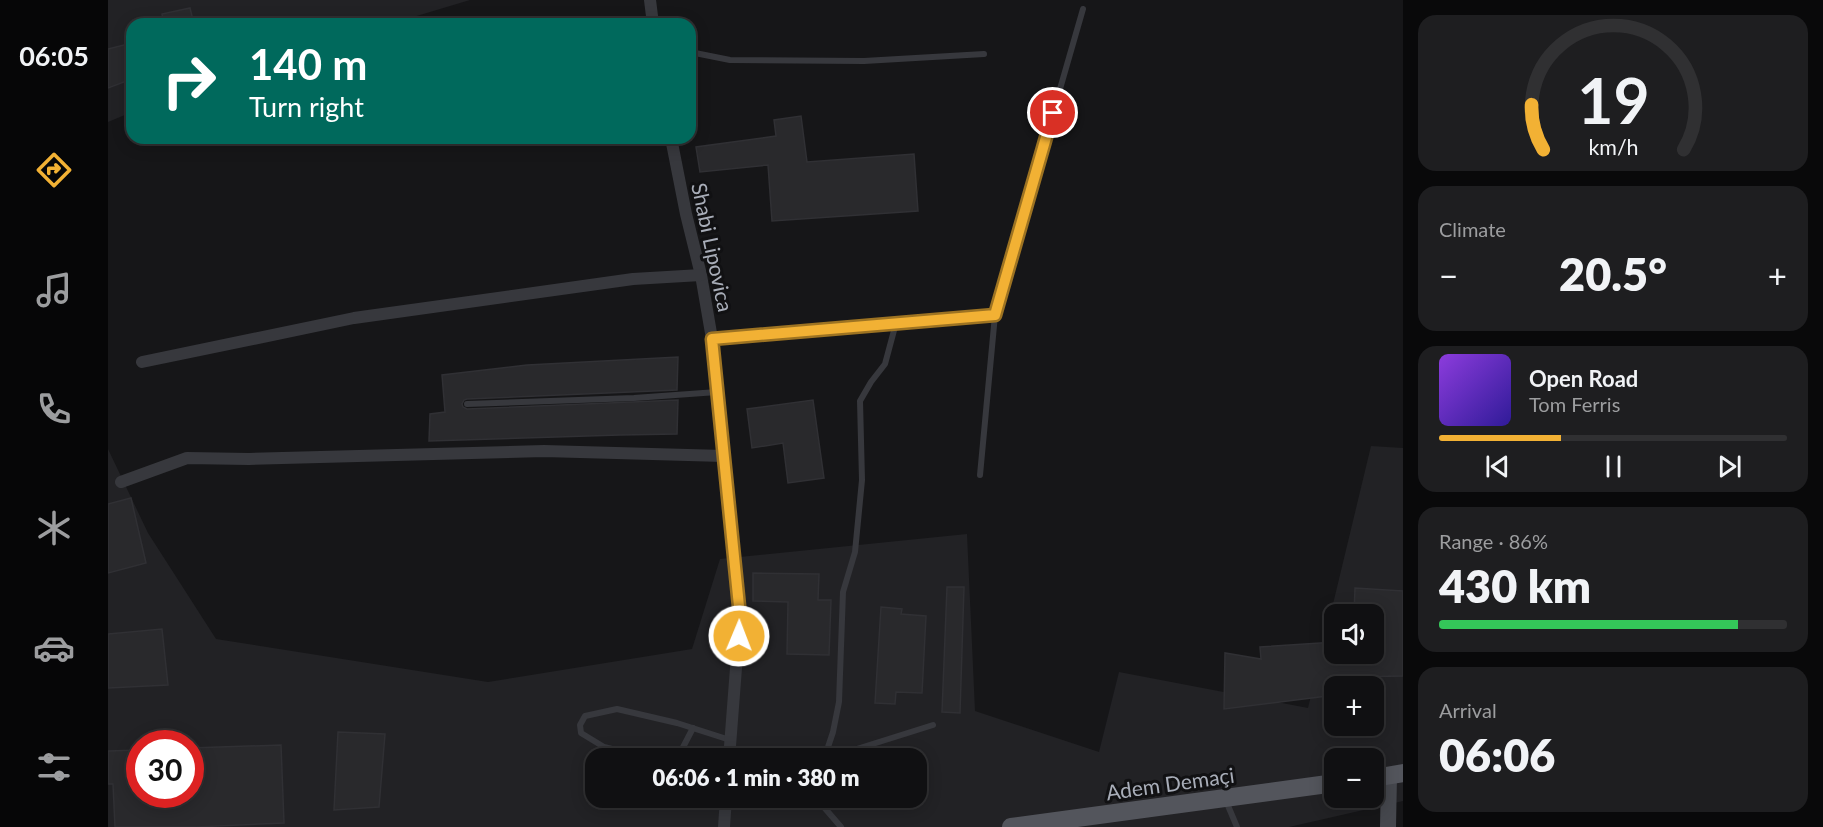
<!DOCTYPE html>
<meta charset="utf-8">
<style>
body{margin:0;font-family:Lato,sans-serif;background:#1e1e20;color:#f1f3f6;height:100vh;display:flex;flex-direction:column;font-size:22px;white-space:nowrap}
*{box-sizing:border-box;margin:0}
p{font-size:20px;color:#9c9d9f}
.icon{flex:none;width:33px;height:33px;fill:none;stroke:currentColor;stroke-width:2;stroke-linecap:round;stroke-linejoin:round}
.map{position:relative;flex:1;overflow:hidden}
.details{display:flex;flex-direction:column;gap:15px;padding:15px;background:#09090a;width:420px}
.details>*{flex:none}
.guide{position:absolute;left:18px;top:18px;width:570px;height:126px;border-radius:18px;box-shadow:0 3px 15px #0003,0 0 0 2px #303032;background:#00695c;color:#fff;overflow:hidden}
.fabs{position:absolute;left:1216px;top:604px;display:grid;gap:12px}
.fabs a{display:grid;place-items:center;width:60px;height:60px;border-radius:12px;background:#101012;box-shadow:0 3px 15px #0003,0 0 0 2px #303032;font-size:30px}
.speed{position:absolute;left:18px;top:730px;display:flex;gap:12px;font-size:30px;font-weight:700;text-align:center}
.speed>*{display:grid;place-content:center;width:78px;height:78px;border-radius:50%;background:#101012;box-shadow:0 3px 15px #0003,0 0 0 2px #303032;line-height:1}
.speed .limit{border:9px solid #d22;background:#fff;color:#111}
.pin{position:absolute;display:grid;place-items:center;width:51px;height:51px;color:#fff;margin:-26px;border:3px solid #fff;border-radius:50%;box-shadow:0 2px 6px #0007}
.me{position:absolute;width:66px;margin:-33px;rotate:1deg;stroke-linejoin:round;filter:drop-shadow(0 0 4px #0008)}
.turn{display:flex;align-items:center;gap:21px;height:126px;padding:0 24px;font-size:27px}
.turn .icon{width:78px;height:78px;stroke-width:2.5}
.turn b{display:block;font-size:42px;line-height:51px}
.big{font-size:45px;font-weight:800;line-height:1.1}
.details .widget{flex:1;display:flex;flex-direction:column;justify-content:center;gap:9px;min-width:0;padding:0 21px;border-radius:18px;background:#1e1e20}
.details .dial{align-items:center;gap:0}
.dial svg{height:156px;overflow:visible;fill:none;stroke:#303032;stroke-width:7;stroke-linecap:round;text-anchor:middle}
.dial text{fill:#f1f3f6;stroke:none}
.song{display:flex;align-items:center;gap:18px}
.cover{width:72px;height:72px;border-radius:9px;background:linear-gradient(135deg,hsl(270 70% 55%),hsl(250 70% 35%))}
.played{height:6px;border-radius:3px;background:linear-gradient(90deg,#f2b134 35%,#303032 35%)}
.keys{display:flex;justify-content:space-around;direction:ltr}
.heat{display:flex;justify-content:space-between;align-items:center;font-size:33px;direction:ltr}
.charge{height:9px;border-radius:4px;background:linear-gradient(90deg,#34c759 86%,#303032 0)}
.trip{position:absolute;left:477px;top:748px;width:342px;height:60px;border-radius:18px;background:#101012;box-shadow:0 3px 15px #0003,0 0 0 2px #303032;font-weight:800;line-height:60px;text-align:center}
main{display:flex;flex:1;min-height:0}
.menu{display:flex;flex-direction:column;width:108px;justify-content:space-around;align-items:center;background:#060607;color:#9c9d9f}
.menu .icon{width:42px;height:42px}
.menu .current{color:#f2b134}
.menu b{font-size:27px;color:#f1f3f6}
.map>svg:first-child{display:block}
.built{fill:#222225;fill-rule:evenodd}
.building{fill:#29292c;stroke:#303034;stroke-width:1.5}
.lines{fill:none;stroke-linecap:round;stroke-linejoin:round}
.lane{stroke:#37383d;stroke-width:6}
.street{stroke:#37383d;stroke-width:12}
.secondary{stroke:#45474d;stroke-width:16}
.primary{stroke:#53555c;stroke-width:18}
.route-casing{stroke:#9d7322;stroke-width:15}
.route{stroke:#f2b134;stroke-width:10}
.labels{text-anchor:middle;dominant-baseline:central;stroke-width:6;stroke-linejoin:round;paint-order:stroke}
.street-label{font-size:21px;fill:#a8adb8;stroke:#111113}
</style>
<main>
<nav class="menu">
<b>06:05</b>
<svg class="icon current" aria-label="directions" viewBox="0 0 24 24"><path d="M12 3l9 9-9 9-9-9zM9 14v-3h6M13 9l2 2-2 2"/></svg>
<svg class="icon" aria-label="music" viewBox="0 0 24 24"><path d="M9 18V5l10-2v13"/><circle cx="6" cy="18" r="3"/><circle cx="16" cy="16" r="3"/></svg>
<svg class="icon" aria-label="phone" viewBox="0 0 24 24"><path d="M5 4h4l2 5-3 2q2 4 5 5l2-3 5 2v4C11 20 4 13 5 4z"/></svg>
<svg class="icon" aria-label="climate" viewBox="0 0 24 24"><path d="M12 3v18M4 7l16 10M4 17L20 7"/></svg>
<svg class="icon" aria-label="car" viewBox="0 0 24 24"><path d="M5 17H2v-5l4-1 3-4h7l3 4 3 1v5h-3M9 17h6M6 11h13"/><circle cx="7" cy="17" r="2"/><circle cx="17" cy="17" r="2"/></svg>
<svg class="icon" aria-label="filters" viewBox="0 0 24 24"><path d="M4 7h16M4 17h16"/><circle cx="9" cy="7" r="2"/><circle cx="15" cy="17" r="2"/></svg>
</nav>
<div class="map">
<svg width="1295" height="827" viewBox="0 0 1295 827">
<rect width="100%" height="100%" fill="#161618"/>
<g class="built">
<path d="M0,0H362L282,24H24V112L0,122Z"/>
<path d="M1263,446L1295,448V801L1181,827H0V449L40,533L108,639L380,682L584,649L612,559L859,534L867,711L991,752L1011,672L1200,708ZM1227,615H1266V654H1227ZM1227,687H1266V726H1227ZM32,744H82V795H32ZM488,759H808V798H488ZM1227,759H1266V798H1227Z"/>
</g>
<g class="building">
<path d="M82,8L86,24H56L54,14Z"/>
<path d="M24,43V79L0,88V49Z"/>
<path d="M693,116L699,162L806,154L810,211L664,221L660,165L592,172L588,147L668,136L666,120Z"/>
<path d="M570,357L569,390L359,399L356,400L354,404L355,407L359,409L570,400L569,434L512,435L321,441L322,414L337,412L334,375L419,365Z"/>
<path d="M705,400L716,478L680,483L675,443L644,448L639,409Z"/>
<path d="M23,498L38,563L0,573V504Z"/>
<path d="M645,573L711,574L710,600H723L721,655L679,654L680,602L645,601Z"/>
<path d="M839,587H856L852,713L834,712Z"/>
<path d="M1247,588L1295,591V676L1237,677L1236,687H1227V695L1116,709L1117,653L1153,659L1152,647L1227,642V654H1266V615H1246Z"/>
<path d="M773,607L794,609L793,614L818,616L814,693L788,692L787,704L767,703Z"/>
<path d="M54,629L60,685L0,688V634Z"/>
<path d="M230,732L277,734L271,807L226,810Z"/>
<path d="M173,745L176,823L88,827H7L5,784H0V751L32,750V795H82V748Z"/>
</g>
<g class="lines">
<g class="lane">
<path d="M582,52L622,60L756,61L876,54"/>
<path d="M605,339L887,315"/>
<path d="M359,404L526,398L609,392"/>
<path d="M872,475L887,315L975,9"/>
<path d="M622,750L641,759"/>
<path d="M544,759L496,747L473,733L472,725L477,716L509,709L569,723L622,740"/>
<path d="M560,759L572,753L585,728"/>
<path d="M716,759L725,732L731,702L735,592L747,552L754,480L752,401L763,382L777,364L788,323"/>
<path d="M717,759L825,725"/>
<path d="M708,798L733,827"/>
<path d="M1118,801L1129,827"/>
</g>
<g class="street">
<path d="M542,0L545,24"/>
<path d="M563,138L578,214L593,275L604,339L632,616L621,759"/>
<path d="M34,362L246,318L525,279L593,275"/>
<path d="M13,482L79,458L141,459L436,451L616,456"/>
<path d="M616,827L618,798"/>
</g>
<path class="secondary" d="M1280,827L1281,776"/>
<g class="primary">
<path d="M1266,778L1295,773"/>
<path d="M903,827L1227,783"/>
</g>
</g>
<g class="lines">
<defs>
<path id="route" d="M631,636L632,616L604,339L887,315L945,113"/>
</defs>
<use href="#route" class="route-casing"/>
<use href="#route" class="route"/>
</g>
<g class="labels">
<g class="street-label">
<text transform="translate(605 247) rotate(78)">Shabi Lipovica</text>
<text transform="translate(1062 783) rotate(-8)">Adem Demaçi</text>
</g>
</g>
</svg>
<div class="fabs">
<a><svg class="icon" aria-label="sound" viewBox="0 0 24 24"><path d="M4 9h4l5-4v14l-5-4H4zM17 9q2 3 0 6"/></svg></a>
<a>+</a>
<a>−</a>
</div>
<div class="speed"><div class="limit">30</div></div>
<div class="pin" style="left:945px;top:113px;background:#d93025"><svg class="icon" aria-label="arrive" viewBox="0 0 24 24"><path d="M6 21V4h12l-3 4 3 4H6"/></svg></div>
<svg class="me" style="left:631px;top:636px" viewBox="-20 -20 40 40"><circle r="17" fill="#f2b134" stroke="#fff" stroke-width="3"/><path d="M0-11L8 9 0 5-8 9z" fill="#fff"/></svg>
<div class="trip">06:06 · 1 min · 380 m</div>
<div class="guide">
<div class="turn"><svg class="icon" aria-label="right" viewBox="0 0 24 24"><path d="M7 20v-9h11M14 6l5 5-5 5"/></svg><div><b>140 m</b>Turn right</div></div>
</div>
</div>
<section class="details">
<div class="widget dial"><svg viewBox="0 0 100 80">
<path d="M14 69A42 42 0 1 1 86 69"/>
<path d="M14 69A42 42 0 0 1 8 46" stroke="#f2b134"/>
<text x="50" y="56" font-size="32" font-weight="700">19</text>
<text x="50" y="72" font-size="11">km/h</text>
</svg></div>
<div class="widget"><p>Climate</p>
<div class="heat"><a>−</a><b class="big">20.5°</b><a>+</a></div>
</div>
<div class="widget">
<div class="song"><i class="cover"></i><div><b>Open Road</b><p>Tom Ferris</p></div></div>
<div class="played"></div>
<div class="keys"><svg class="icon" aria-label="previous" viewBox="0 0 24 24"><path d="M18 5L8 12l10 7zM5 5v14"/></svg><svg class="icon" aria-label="pause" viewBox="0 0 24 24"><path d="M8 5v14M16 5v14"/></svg><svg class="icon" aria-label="next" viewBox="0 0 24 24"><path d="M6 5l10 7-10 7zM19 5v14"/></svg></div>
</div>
<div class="widget"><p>Range · 86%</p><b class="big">430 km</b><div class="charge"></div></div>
<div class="widget"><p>Arrival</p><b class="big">06:06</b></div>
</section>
</main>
